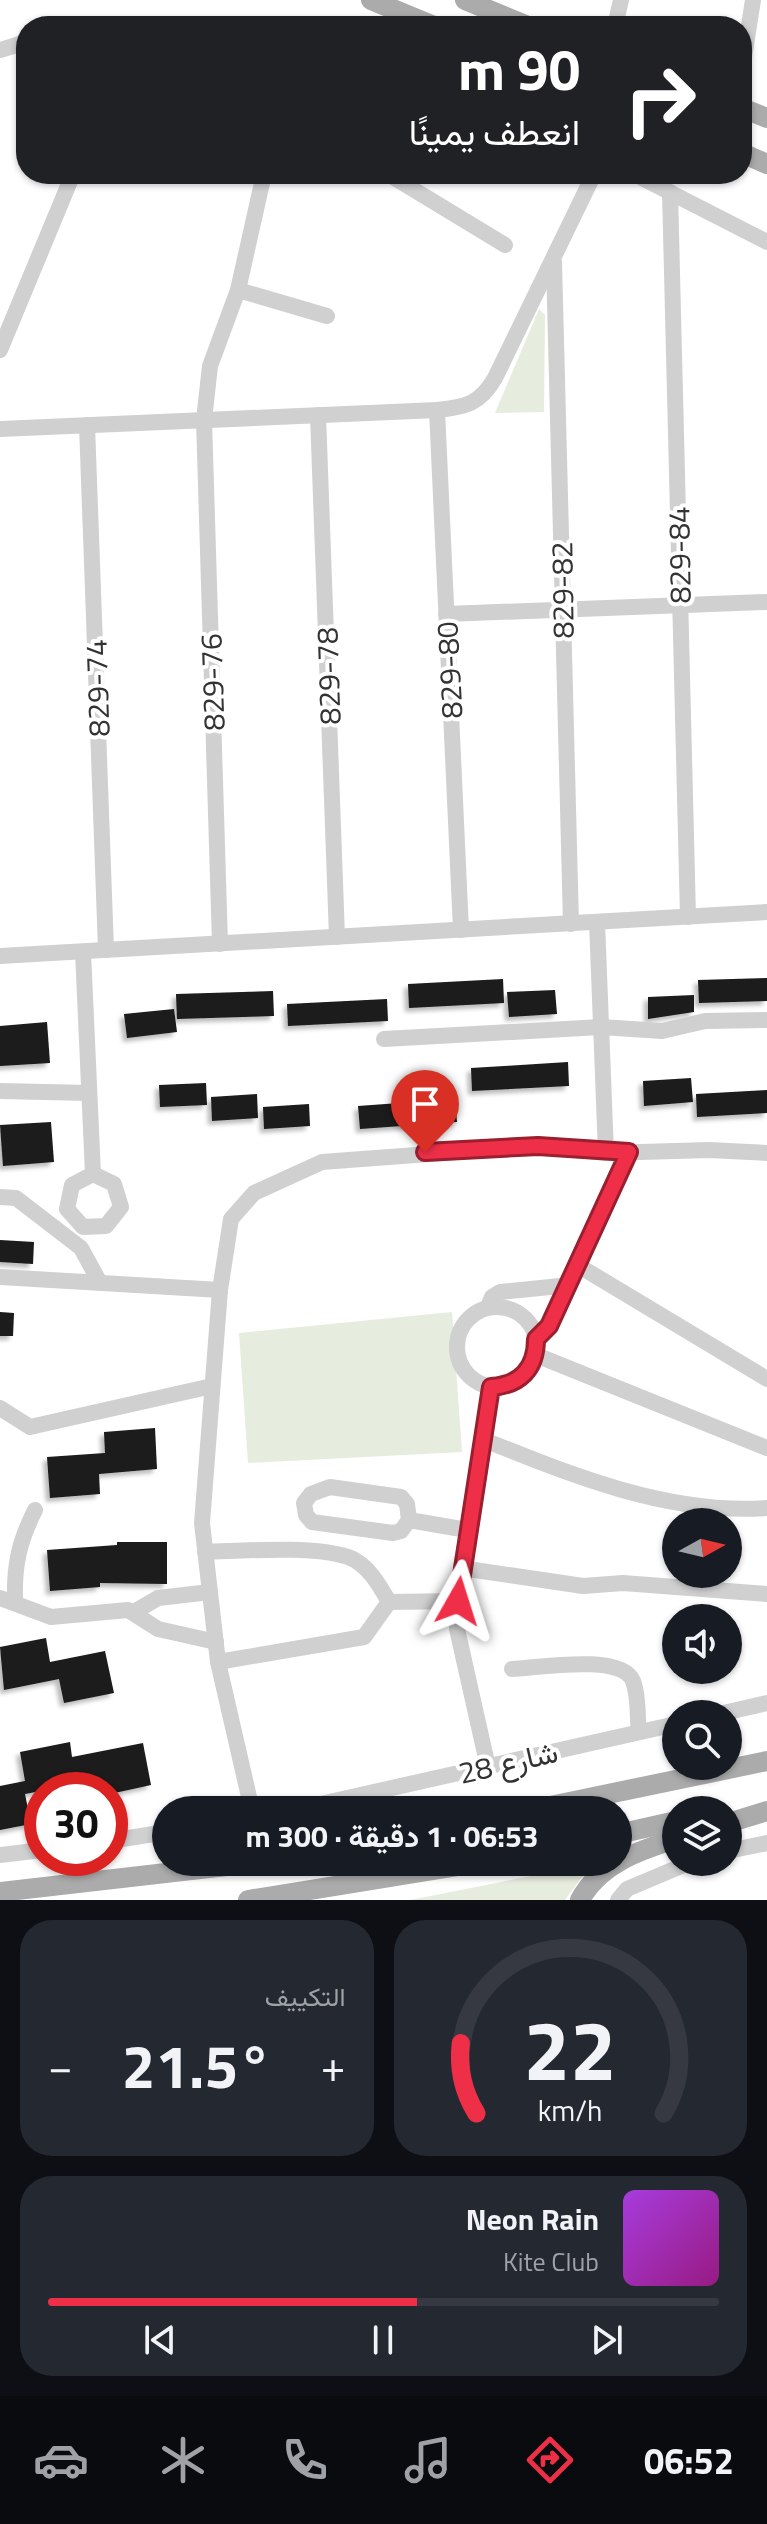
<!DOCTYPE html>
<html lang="ar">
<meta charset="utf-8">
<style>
body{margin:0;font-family:"Titillium Web",Vazirmatn,sans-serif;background:#242831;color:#f1f3f6;direction:rtl;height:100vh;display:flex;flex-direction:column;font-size:30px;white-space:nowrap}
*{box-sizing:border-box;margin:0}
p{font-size:26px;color:#9ea1a6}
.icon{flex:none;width:44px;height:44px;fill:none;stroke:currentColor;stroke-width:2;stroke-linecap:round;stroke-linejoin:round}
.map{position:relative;height:1900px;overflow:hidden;direction:ltr}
.sheet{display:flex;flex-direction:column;gap:20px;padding:20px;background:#0d0f14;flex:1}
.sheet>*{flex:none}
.guide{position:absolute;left:16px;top:16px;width:736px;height:168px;border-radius:32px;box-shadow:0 2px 6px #0004;direction:rtl;background:#202124;color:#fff;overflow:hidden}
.needle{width:52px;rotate:82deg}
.controls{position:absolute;left:662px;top:1508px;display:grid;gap:16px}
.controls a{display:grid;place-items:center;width:80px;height:80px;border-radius:50%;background:#171b24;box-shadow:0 2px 6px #0004;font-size:40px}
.speed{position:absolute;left:24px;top:1772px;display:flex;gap:16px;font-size:40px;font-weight:700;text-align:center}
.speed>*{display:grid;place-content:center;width:104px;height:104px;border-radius:50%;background:#171b24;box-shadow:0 2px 6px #0004;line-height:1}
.speed .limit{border:12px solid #d22;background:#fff;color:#111}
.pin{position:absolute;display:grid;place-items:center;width:68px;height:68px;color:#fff;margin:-82px -34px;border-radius:50% 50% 50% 0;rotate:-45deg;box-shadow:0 0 8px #0007}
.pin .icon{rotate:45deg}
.me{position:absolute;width:88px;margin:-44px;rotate:6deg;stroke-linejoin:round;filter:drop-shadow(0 0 6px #0008)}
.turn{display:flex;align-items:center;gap:28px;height:168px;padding:0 40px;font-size:36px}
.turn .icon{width:104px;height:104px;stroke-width:2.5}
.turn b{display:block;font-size:56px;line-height:68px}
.big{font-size:60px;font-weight:700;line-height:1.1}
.sheet .widget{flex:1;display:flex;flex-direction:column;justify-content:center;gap:12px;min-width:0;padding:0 28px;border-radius:32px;background:#242831}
.sheet .dial{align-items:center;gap:0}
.dial svg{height:208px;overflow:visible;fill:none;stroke:#363941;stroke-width:7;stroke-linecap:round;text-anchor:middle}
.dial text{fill:#f1f3f6;stroke:none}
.song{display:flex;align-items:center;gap:24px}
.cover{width:96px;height:96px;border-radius:12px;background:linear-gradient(135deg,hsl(280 70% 55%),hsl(310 70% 35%))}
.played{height:8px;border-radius:4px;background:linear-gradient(90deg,#ef2f48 55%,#363941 55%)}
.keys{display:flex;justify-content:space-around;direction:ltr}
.heat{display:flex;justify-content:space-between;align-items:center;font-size:44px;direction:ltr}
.sheet .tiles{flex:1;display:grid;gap:20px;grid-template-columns:1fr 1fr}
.widget:last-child{grid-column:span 2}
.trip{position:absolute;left:152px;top:1796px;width:480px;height:80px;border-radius:40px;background:#171b24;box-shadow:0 2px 6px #0004;font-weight:700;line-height:80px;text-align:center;direction:rtl}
.menu{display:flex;height:128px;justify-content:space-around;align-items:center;background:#090b0e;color:#9ea1a6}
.menu .icon{width:56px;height:56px}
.menu .current{color:#ef2f48}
.menu b{font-size:36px;color:#f1f3f6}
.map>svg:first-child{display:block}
.green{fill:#e6ecde}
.building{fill:#1a1a1a;filter:url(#shadow)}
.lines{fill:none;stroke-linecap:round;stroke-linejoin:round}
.minor{stroke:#d0d0d0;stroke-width:16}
.major{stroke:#ababab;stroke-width:20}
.route-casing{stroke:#9b1f2f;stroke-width:20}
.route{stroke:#ef2f48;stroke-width:14}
.labels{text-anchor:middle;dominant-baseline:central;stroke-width:8;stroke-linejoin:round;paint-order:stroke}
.street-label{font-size:30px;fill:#333;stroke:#fff}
</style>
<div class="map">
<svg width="767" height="1900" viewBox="0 0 767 1900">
<defs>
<filter id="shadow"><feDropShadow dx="-4" dy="4" stdDeviation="2" flood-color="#0004"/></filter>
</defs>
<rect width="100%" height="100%" fill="#fff"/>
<g class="green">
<path d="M539,309L545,315L544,412L495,413Z"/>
<path d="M452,1312L462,1452L248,1463L239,1333Z"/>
<path d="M602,1862L581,1878L565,1900H410Z"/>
</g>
<g class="building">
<path d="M767,978V1001L699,1003L698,980Z"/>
<path d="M503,979L504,1003L409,1008L408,984Z"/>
<path d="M555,990L557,1014L509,1017L507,992Z"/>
<path d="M273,991L274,1016L177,1019L176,994Z"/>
<path d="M694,995V1012L648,1019V997Z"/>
<path d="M387,999L388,1021L288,1026L287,1004Z"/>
<path d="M174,1009L177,1032L127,1038L124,1014Z"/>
<path d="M47,1022L50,1063L0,1066V1026Z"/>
<path d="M568,1062L569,1086L472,1091L471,1068Z"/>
<path d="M691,1078L693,1102L644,1106L643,1081Z"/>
<path d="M206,1083L207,1105L160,1107L159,1085Z"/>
<path d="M767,1090V1113L697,1117L696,1094Z"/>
<path d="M257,1094L258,1118L212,1121L211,1097Z"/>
<path d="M455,1099L457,1122L360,1129L358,1106Z"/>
<path d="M309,1104L310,1126L264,1129L263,1107Z"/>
<path d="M51,1122L54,1162L3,1166L0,1125Z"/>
<path d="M0,1240L34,1242L33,1264L0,1262Z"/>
<path d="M0,1312L14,1313L13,1336H0Z"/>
<path d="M155,1428L157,1469L99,1474L100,1494L50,1498L47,1457L105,1453L104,1432Z"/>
<path d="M117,1542H167V1584L100,1583V1587L50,1591L47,1550L117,1545Z"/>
<path d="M46,1638L50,1662L105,1651L114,1693L64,1703L59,1679L4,1690L0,1647Z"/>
<path d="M70,1742L72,1757L143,1743L151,1785L110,1794V1790H100L98,1780L25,1794L31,1824L0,1830V1786L25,1781L20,1752Z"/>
</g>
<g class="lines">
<g class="minor">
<path d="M615,26L621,0"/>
<path d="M0,50L26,42"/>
<path d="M742,70L753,0"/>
<path d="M388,174L505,245"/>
<path d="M634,174L767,242"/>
<path d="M670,192L688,917"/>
<path d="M554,262L571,924"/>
<path d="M238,290L327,316"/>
<path d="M0,350L73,174"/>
<path d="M437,410L461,930"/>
<path d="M318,415L337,937"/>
<path d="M87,425L106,950"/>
<path d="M0,429L437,410C466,407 480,404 495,378L594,174"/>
<path d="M446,614L767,602"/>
<path d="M597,922L606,1153"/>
<path d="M220,944L204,420L210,366L238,290L264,174"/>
<path d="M83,952L93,1174"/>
<path d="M0,956L767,912"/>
<path d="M384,1039L601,1027L662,1031L705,1021L767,1020"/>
<path d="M0,1091L89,1093"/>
<path d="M93,1174L114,1184L121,1207L106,1226L83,1227L67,1209L72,1185Z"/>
<path d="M0,1197L16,1198L81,1248L100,1283"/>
<path d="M579,1266L767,1379"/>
<path d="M0,1277L220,1290"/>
<path d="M488,1307L492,1297L500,1292L570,1285"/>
<circle cx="497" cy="1347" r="40"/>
<path d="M536,1339L549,1326L629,1152"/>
<path d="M536,1355L767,1448"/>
<path d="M0,1408L30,1427L212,1386"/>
<path d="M482,1439C571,1475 669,1515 767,1508"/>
<path d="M330,1487L401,1497L407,1504L409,1520L401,1531L393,1533L312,1522L306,1515L304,1503L311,1494Z"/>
<path d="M409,1520L467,1530"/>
<path d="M205,1552C243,1551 313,1545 348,1557C367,1563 380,1586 389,1602L458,1601"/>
<path d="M461,1568L583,1586L623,1583L767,1594"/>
<path d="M0,1598L51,1617L128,1610L158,1629L216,1642"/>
<path d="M15,1600C14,1565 19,1542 35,1510"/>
<path d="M134,1612L158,1598L210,1592"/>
<path d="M218,1662L364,1637L389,1602"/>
<path d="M512,1669C538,1668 621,1653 633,1681C639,1696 637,1717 639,1732"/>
<path d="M719,1714L767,1703"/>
<path d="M488,1767L457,1629L461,1568L491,1387"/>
<path d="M252,1810L218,1662L202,1523L220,1290L231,1219L254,1193L322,1162L538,1146L606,1153L709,1150L767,1153"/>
<path d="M294,1810L676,1724"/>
<path d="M110,1841L166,1832"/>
<path d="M728,1851L767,1843"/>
<path d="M0,1855L42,1850"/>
<path d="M618,1900L627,1889L691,1862"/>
</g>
<g class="major">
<path d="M371,0L434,26"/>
<path d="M465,0L528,26"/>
<path d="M742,108L767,118"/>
<path d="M742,153L767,164"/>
<path d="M531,1810L767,1761"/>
<path d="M728,1823L767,1811"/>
<path d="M618,1834L676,1821"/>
<path d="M0,1892L261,1862"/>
<path d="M248,1900L483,1862"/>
<path d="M580,1900C599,1864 640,1850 676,1839"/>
</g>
</g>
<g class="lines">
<defs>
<path id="route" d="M425,1152L538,1146L629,1152L549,1326L536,1339C536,1369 520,1385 491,1387L458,1601"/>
</defs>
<use href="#route" class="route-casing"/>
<use href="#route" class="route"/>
</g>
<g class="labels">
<g class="street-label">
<text transform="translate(679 555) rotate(-91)">829-84</text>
<text transform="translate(562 590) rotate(-91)">829-82</text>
<text transform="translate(449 670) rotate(-93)">829-80</text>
<text transform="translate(328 676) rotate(-92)">829-78</text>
<text transform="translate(212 682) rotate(-92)">829-76</text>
<text transform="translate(97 688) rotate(-92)">829-74</text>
<text transform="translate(508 1762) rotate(-13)">شارع 28</text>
</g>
</g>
</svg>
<div class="controls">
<a><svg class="needle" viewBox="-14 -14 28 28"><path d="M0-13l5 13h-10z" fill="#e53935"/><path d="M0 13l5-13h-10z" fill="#9ea1a6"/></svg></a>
<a><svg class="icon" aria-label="sound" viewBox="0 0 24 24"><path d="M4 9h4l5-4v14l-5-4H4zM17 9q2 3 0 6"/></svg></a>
<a><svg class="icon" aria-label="search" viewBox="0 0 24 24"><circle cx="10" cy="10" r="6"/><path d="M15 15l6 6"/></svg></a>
<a><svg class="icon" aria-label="layers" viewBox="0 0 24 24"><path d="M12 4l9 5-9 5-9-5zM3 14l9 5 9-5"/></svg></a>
</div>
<div class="speed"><div class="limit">30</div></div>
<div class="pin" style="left:425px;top:1152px;background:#d93025"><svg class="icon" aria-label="arrive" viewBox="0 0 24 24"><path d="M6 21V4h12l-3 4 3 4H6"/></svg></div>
<svg class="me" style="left:458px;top:1601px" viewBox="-20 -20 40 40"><path d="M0-17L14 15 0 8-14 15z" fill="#ef2f48" stroke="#fff" stroke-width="4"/></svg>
<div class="trip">06:53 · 1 دقيقة · 300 m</div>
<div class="guide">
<div class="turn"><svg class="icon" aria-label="right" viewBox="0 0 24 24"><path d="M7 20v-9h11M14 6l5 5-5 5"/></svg><div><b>90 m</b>انعطف يمينًا</div></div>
</div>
</div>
<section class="sheet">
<div class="tiles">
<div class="widget dial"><svg viewBox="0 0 100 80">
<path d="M14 69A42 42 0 1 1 86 69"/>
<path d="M14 69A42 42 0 0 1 8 42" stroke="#ef2f48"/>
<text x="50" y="56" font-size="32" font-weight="700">22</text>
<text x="50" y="72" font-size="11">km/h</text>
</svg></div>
<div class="widget"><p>التكييف</p>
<div class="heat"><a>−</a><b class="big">21.5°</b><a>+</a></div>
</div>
<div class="widget">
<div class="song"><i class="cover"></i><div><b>Neon Rain</b><p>Kite Club</p></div></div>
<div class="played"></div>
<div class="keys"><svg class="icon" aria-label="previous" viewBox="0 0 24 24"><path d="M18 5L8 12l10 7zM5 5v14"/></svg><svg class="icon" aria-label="pause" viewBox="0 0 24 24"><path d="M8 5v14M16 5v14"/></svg><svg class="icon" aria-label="next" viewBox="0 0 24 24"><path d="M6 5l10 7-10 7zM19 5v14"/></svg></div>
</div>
</div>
</section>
<nav class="menu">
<b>06:52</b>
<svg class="icon current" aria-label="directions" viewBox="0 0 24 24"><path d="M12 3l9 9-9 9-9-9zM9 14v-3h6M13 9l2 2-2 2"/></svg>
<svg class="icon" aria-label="music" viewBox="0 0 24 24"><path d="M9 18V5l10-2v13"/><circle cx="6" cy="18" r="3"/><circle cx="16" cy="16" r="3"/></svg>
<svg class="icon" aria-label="phone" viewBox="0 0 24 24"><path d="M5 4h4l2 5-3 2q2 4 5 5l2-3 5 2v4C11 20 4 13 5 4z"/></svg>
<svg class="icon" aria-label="climate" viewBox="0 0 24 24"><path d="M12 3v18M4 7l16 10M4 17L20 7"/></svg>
<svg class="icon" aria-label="car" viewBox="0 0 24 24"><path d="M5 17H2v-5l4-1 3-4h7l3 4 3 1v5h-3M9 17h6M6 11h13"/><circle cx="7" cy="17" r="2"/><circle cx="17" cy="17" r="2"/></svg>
</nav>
